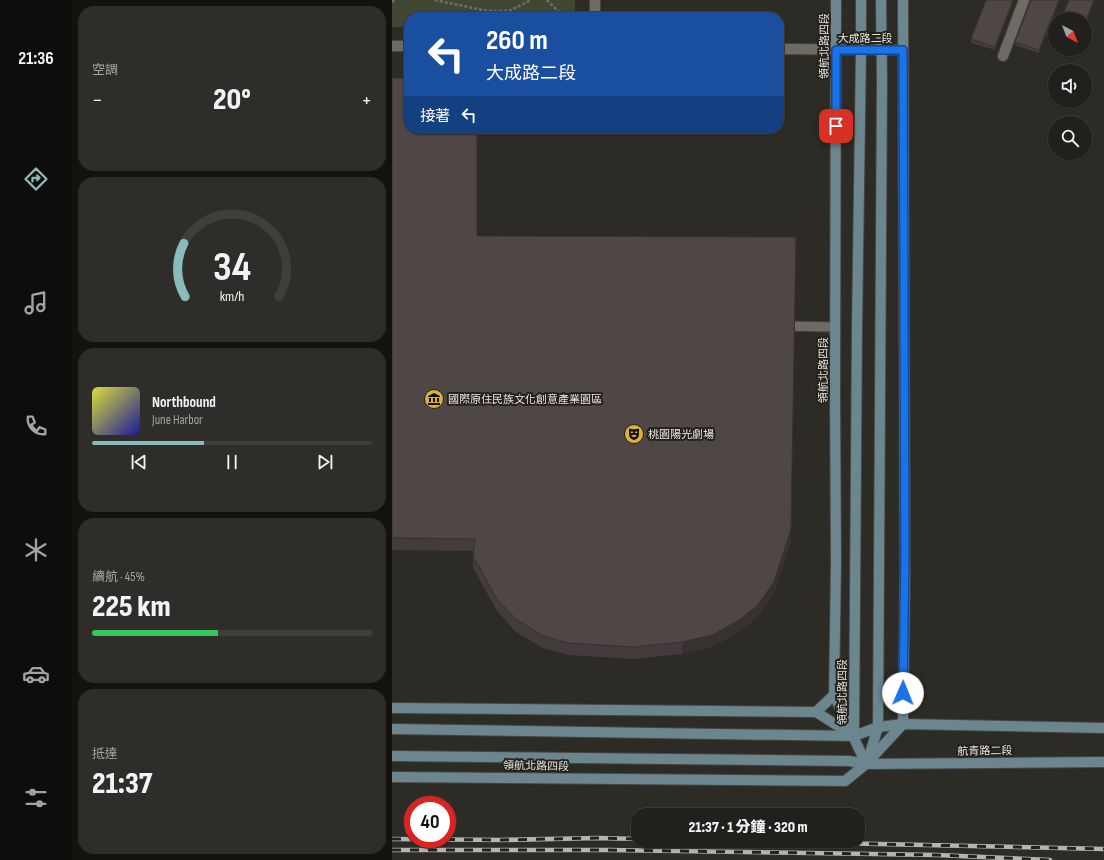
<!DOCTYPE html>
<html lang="zh-TW">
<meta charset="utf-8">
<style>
body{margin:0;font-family:"Sofia Sans Condensed","Noto Sans TC",sans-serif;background:#2e2d29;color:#f1f3f6;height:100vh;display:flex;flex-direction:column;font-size:15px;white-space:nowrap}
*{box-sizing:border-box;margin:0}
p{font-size:13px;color:#a2a3a3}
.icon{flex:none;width:22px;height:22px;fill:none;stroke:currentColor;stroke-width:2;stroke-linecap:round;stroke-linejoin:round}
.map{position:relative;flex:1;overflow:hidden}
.side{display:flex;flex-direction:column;gap:6px;padding:6px;background:#13120f;width:320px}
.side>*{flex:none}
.guide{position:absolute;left:12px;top:12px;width:380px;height:122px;border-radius:16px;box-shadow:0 1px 3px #0004,0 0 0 1px #3f3e3b;background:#1a4fa0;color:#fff;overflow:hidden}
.needle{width:26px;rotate:138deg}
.tools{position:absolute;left:656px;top:12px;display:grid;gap:8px}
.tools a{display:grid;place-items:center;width:44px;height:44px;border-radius:50%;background:#22201c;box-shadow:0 1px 3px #0004,0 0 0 1px #3f3e3b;font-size:20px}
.speed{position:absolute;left:12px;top:796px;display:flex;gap:8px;font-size:20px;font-weight:700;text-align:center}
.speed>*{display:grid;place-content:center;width:52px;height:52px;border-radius:50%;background:#22201c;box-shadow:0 1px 3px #0004,0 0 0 1px #3f3e3b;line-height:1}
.speed .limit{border:6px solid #d22;background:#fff;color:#111}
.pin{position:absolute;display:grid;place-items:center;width:34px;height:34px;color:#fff;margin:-17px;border-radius:8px;box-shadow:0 2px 6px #0006}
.me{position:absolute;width:44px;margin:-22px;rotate:1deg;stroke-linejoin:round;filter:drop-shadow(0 0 3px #0008)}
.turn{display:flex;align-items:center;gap:14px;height:84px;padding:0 16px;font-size:18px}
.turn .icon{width:52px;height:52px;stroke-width:2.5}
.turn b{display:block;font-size:28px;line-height:34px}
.then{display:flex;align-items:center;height:38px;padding:0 16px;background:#0003;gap:8px;font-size:15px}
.big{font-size:30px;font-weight:800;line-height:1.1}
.side .tile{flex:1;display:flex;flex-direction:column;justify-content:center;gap:6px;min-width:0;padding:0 14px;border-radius:16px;background:#2e2d29}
.side .dial{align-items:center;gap:0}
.dial svg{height:104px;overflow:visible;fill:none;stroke:#3f3e3b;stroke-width:7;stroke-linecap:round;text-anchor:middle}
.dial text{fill:#f1f3f6;stroke:none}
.song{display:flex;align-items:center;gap:12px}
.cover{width:48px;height:48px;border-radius:6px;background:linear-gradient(135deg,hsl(60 70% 55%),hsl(240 70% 35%))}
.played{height:4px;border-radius:2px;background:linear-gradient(90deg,#8bbbb9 40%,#3f3e3b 40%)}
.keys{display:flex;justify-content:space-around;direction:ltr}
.heat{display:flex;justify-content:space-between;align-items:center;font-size:22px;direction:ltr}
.charge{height:6px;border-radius:3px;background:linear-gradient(90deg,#34c759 45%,#3f3e3b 0)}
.trip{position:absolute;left:239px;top:808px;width:234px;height:40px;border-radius:16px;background:#22201c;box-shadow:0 1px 3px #0004,0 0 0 1px #3f3e3b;font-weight:800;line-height:40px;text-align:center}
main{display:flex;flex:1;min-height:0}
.menu{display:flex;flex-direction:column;width:72px;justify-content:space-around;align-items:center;background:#0e0d0b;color:#a2a3a3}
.menu .icon{width:28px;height:28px}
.menu .current{color:#8bbbb9}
.menu b{font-size:18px;color:#f1f3f6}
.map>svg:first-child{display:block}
.green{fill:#404732}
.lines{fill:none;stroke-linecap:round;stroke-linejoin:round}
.lane-casing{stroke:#484640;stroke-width:11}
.street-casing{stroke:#484640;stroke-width:12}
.secondary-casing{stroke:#484640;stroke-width:12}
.path{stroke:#706e69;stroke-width:2.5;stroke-dasharray:3 2;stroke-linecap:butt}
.lane{stroke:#6e6b64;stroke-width:9}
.street{stroke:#6e6b64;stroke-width:10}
.secondary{stroke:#6c8690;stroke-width:10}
.rail-casing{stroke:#b5b4af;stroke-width:4.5}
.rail{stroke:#24221b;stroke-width:3;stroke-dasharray:9;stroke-linecap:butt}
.wall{fill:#443c3c}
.shaded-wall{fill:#373131}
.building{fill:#4f4646;stroke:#373131}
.route-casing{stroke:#114b97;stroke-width:10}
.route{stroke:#1a73e8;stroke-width:7}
.labels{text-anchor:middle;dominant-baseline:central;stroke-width:4;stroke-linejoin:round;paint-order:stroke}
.street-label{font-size:11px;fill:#e5e4e0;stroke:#24221b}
.poi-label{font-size:11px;fill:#e5e4e0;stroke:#24221b;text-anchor:start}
</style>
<main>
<nav class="menu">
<b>21:36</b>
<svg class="icon current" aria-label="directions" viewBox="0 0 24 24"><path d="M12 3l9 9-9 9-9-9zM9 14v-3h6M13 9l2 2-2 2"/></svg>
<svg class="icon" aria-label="music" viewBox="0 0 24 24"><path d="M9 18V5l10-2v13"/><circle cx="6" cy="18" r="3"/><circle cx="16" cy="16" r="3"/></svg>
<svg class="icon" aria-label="phone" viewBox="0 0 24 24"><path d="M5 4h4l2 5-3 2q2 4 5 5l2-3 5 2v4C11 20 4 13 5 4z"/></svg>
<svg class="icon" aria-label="climate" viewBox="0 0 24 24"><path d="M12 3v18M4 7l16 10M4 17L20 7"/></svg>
<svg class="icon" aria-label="car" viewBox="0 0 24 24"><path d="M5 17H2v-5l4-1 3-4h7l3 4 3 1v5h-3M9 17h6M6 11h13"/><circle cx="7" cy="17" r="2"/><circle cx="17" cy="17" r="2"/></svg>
<svg class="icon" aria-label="filters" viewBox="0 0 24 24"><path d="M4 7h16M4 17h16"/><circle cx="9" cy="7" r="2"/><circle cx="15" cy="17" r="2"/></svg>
</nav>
<section class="side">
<div class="tile"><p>空調</p>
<div class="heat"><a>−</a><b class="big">20°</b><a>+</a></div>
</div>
<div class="tile dial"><svg viewBox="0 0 100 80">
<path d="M14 69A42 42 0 1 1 86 69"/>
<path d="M14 69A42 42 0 0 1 13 28" stroke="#8bbbb9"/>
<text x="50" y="56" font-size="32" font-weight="700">34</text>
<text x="50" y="72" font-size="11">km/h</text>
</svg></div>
<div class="tile">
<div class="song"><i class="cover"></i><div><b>Northbound</b><p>June Harbor</p></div></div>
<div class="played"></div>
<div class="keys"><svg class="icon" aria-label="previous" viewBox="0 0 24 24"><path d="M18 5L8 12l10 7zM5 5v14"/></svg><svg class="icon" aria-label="pause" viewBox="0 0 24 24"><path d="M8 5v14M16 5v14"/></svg><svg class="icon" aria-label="next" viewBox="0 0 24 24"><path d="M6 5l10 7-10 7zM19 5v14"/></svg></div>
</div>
<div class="tile"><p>續航 · 45%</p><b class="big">225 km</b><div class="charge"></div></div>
<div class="tile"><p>抵達</p><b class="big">21:37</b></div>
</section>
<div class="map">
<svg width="712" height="860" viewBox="0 0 712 860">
<rect width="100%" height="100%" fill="#2d2b25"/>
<path class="green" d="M0,0H183V17H17V27H0Z"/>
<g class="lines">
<defs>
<path id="lane" d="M390,326L443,327"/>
<g id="street">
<path d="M203,17V0"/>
<path d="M0,46H17"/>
<path d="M387,49L511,50"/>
<path d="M611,56L632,0"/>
</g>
<g id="secondary">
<path d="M444,0L443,396L444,562L442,695L474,764"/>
<path d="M0,708L424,712L462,736"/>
<path d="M424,712L442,695"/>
<path d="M0,729L462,736L486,727L511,724L712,728"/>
<path d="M462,734L465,327L469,50V0"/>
<path d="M0,756L457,761L474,764L712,762"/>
<path d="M476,760L486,727L490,80L489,0"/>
<path d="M0,777L453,781L474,764L511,724L513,571L511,0"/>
</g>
</defs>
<use href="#lane" class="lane-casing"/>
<use href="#street" class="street-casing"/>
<use href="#secondary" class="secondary-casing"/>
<g class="path">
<path d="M43,0L95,11H117L139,0"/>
<path d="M155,0L172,17"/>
<path d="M0,2L3,0"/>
</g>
<use href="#lane" class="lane"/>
<use href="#street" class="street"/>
<use href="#secondary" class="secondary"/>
<defs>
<g id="rail">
<path d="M0,839L110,840L206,838L246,839"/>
<path d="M351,841L712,849"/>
<path d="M0,850H216L545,855L658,860"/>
</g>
</defs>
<use href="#rail" class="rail-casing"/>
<use href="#rail" class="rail"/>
</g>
<g class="wall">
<path d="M594,0H622L603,50L579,43V39Z"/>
<path d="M639,0H668L647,53L623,45V42Z"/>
<path d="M663,35V49H672L671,52L659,48V45Z"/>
<path d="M0,78L85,236L399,541L382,594L365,618L347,632L320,647L290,654L241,659L176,655L151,648L124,632L105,611L81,568V556L82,551L0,550Z"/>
</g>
<g class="shaded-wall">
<path d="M621,0H622L603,50V47Z"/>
<path d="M667,0H668L647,53V50Z"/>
<path d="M702,0H703L693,26V23Z"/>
<path d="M404,237L399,541L382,594L365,618L347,632L320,647L290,654V642Z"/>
</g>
<g class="building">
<path d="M594,0H621L603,47L579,39Z"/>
<path d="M639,0H667L647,50L623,42Z"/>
<path d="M677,0H702L693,23V19H669Z"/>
<path d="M663,35V46L659,45Z"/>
<path d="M0,78H17V129H85V236L404,237L399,529L382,582L365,606L347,620L320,635L290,642L241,647L176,643L151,636L124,619L105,599L81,556L83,539L0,538Z"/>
</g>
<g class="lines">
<defs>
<path id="route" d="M444,126V50H511L513,555L511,693"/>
</defs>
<use href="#route" class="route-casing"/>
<use href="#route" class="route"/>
</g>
<defs>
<symbol id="museum-disc" viewBox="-11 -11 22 22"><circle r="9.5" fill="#deb133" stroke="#24221b"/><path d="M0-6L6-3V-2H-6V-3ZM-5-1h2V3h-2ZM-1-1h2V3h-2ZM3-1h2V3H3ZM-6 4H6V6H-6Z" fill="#111"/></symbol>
<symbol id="theatre-disc" viewBox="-11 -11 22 22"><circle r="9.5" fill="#deb133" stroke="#24221b"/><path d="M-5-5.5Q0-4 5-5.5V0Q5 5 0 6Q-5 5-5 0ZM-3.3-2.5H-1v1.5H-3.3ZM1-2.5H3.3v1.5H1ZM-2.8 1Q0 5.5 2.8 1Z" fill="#111"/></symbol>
</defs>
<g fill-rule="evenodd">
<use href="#museum-disc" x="31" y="388" width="22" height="22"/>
<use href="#theatre-disc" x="231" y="423" width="22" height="22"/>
</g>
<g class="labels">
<g class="street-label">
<text x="473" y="38">大成路二段</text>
<text transform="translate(432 46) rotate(-90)">領航北路四段</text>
<text transform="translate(431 370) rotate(-90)">領航北路四段</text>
<text transform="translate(450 692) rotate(-90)">領航北路四段</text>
<text transform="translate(593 751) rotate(-1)">航青路二段</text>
<text transform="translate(144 766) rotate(1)">領航北路四段</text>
</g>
<g class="poi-label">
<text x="56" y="399">國際原住民族文化創意產業園區</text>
<text x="256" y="434">桃園陽光劇場</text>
</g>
</g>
</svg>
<div class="tools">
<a><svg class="needle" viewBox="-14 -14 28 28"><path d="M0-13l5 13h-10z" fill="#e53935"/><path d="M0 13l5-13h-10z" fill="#a2a3a3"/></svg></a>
<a><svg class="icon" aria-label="sound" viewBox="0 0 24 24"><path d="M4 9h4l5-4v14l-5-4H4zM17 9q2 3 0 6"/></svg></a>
<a><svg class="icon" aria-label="search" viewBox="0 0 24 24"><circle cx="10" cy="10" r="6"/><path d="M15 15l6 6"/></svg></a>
</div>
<div class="speed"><div class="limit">40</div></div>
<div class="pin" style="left:444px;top:126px;background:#d93025"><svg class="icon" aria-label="arrive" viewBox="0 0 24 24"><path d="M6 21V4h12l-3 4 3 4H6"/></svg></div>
<svg class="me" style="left:511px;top:693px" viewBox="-20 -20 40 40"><circle r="19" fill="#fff"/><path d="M0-13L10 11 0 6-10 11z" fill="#1a73e8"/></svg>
<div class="trip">21:37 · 1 分鐘 · 320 m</div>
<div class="guide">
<div class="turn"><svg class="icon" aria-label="left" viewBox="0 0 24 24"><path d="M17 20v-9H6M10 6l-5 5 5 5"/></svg><div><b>260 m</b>大成路二段</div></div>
<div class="then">接著<svg class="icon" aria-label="left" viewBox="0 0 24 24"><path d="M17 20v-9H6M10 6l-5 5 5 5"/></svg></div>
</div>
</div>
</main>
